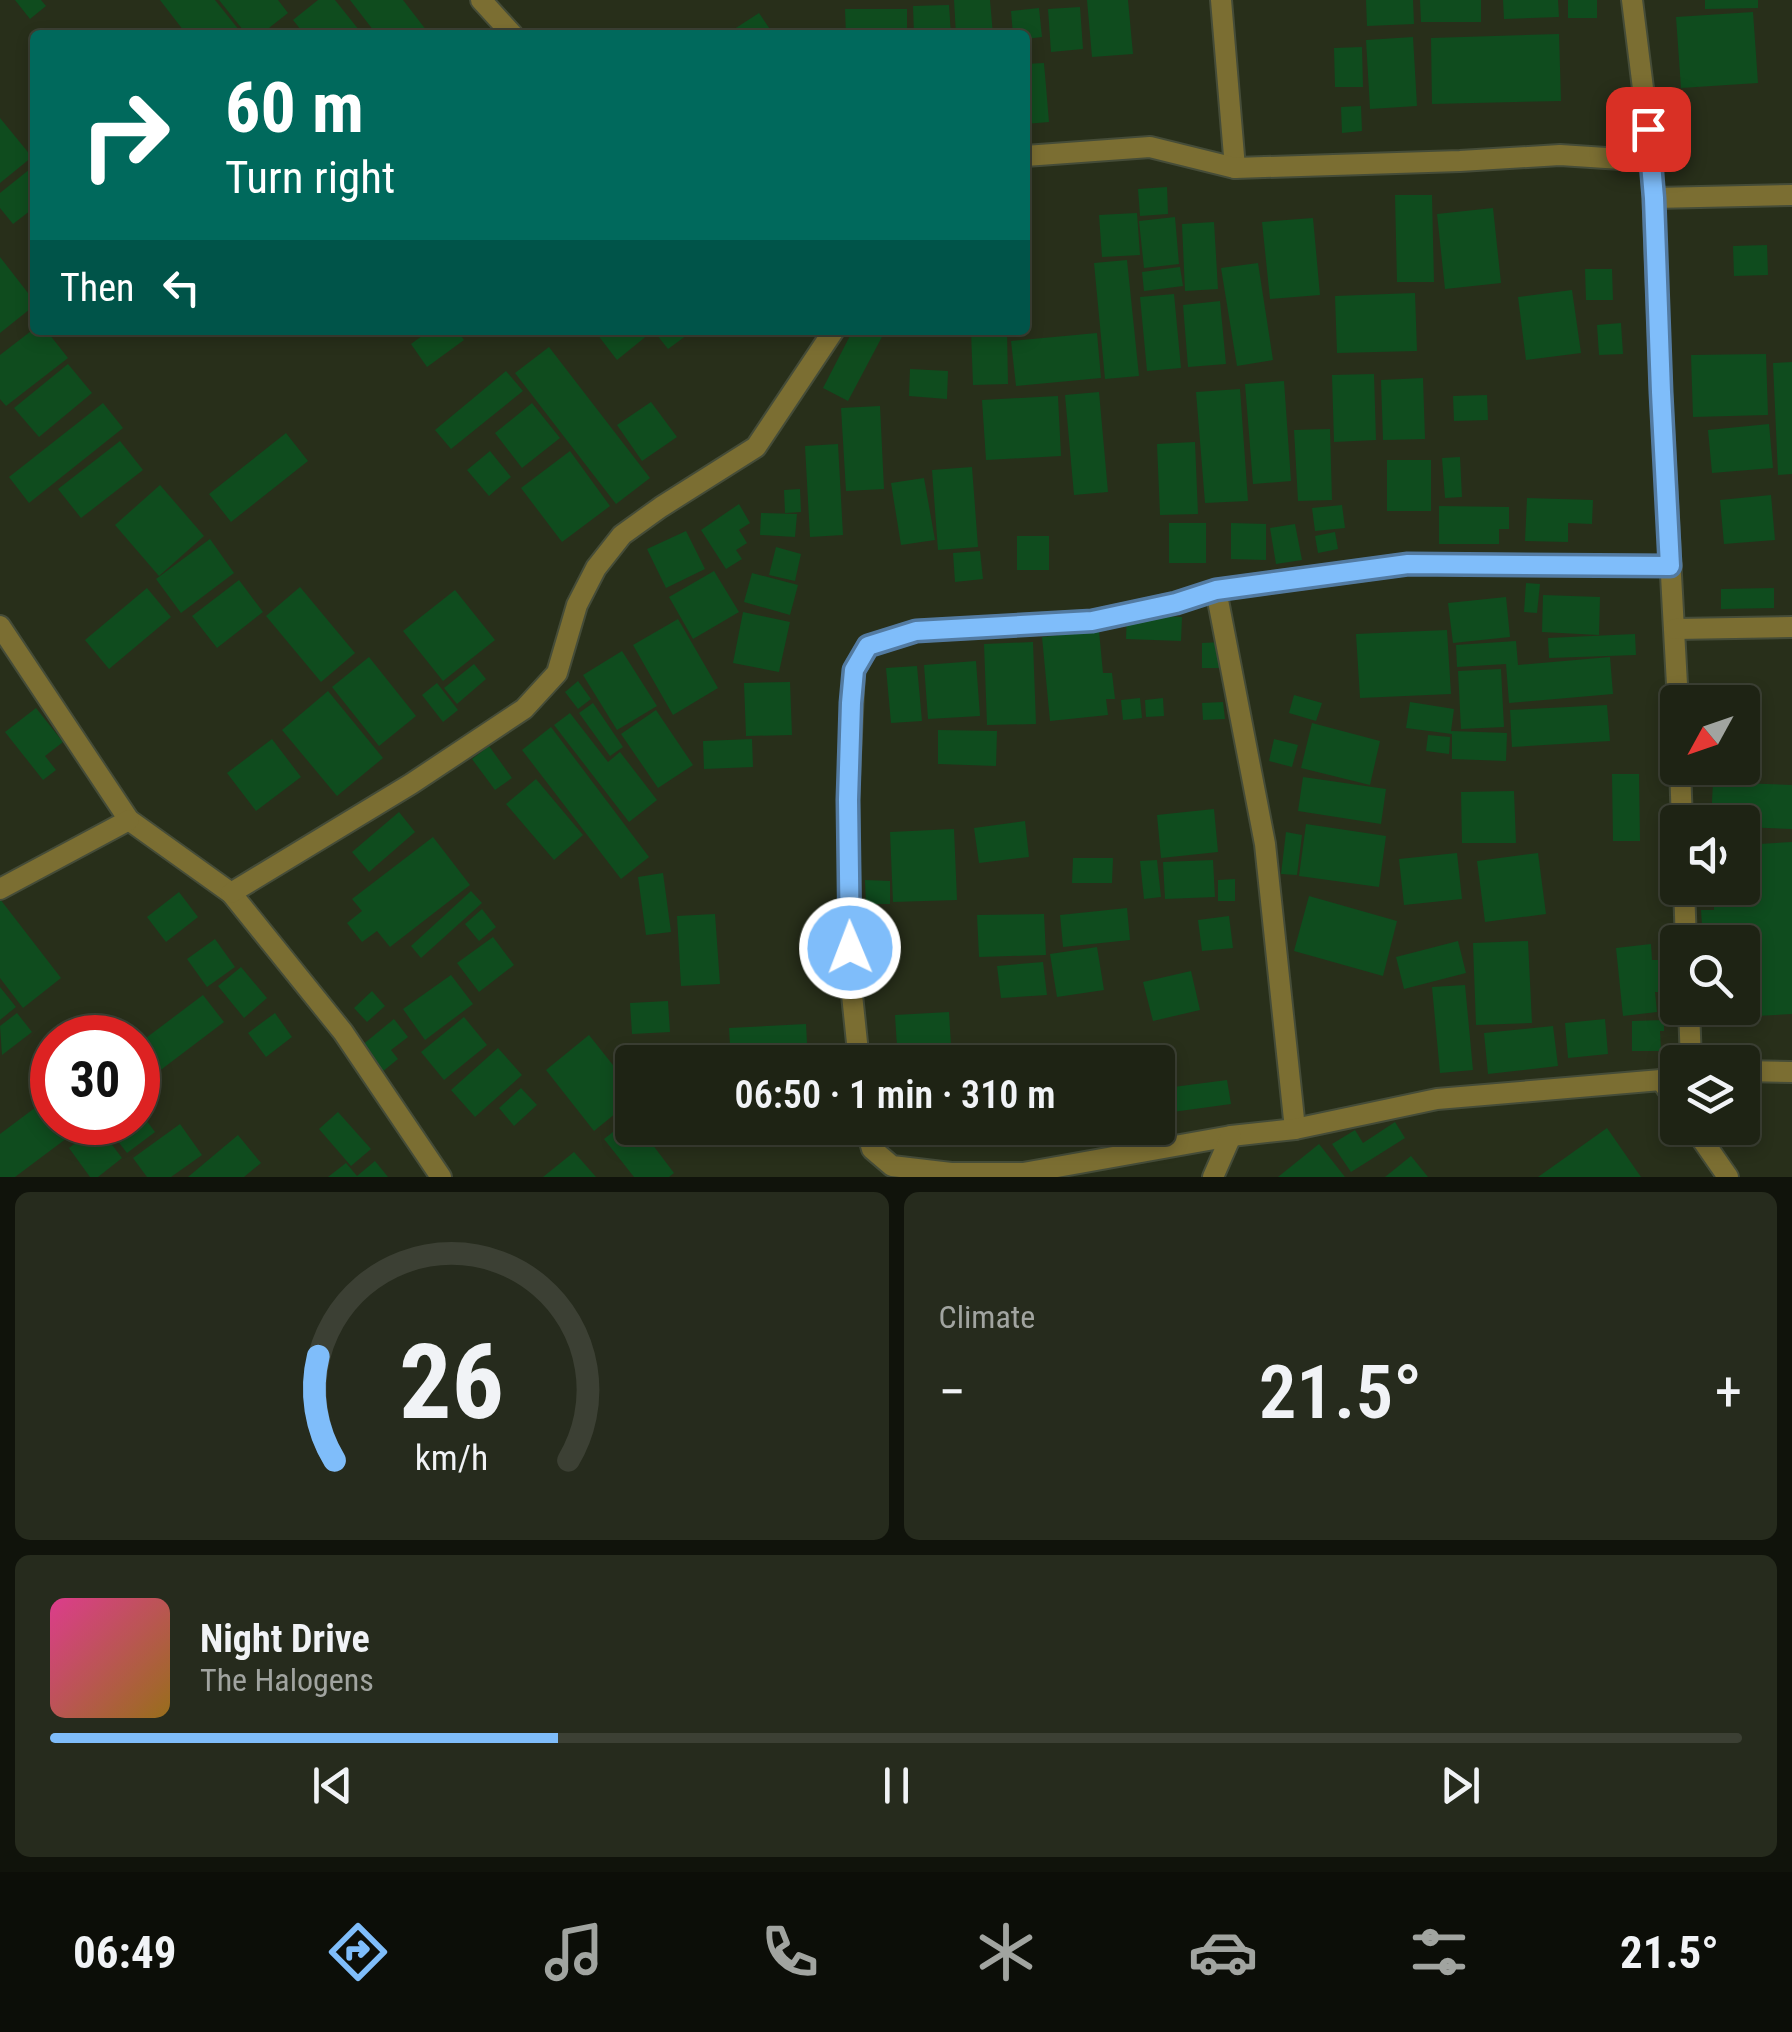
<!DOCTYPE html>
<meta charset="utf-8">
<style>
body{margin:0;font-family:"Roboto Condensed",sans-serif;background:#262b1d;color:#f1f3f6;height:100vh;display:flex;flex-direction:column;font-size:38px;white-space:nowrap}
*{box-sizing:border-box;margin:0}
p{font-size:32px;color:#a1a4a0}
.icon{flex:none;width:55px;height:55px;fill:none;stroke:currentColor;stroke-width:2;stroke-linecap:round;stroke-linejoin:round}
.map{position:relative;height:1177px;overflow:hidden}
.drawer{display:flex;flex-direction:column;gap:15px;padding:15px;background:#10130b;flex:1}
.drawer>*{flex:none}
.banner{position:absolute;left:30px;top:30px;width:1000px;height:305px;border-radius:10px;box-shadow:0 5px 15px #0003,0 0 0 2px #3c4034;background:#00695c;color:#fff;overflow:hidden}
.needle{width:65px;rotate:230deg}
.buttons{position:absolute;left:1660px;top:685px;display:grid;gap:20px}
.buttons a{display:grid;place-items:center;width:100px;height:100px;border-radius:10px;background:#1e2314;box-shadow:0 5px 15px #0003,0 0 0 2px #3c4034;font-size:50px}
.speed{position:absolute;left:30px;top:1015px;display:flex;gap:20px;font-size:50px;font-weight:700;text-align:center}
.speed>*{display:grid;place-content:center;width:130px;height:130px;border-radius:50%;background:#1e2314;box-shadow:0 5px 15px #0003,0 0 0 2px #3c4034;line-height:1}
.speed .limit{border:15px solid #d22;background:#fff;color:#111}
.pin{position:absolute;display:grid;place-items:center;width:85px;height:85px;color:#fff;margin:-42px;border-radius:20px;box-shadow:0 5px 15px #0006}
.me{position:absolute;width:110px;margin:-55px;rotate:359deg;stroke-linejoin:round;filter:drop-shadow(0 0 8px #0008)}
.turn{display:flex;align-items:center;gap:35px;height:210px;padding:0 30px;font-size:45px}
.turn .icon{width:130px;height:130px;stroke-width:2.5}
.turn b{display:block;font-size:70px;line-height:85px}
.then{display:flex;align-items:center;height:95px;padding:0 30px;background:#0003;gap:20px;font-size:38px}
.big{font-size:75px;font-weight:600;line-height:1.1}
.drawer .card{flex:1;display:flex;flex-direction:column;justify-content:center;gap:15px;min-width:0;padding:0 35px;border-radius:15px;background:#262b1d}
.drawer .dial{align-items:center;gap:0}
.dial svg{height:260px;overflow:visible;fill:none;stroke:#3c4034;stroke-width:7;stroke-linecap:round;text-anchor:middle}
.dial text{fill:#f1f3f6;stroke:none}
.song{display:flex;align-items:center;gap:30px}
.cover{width:120px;height:120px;border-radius:15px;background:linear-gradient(135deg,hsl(330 70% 55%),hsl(40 70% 35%))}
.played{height:10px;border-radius:5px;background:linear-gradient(90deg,#7fbdfa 30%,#3c4034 30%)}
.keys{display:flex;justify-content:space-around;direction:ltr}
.heat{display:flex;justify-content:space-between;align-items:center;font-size:55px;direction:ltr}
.drawer .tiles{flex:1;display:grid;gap:15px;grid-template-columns:1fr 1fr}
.card:last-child{grid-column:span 2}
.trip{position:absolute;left:615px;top:1045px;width:560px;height:100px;border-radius:10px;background:#1e2314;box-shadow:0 5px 15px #0003,0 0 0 2px #3c4034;font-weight:600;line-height:100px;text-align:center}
.dock{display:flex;height:160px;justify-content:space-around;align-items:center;background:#0c0e08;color:#a1a4a0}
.dock .icon{width:70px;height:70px}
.dock .on{color:#7fbdfa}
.dock b{font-size:45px;color:#f1f3f6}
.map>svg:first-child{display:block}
.building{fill:#0f4c1e}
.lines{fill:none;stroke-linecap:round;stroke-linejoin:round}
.street-casing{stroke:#454c38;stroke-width:24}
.street{stroke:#7b6e32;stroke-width:20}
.route-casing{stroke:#537ba2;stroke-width:25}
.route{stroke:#7fbdfa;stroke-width:18}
</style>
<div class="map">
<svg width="1792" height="1177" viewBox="0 0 1792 1177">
<rect width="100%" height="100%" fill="#282f1a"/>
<g class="building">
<path d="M15,0H41L46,6L30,19Z"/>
<path d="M160,0H215L243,35H187Z"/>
<path d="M219,0H278L288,13L260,35H247Z"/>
<path d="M318,0H335L363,35H305L293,20Z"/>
<path d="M350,0H403L430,35H377Z"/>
<path d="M954,0H990L993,35H956Z"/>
<path d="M1087,0H1128L1133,54L1092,57Z"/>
<path d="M1366,0H1413L1414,24L1367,26Z"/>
<path d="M1420,0H1481V22H1421Z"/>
<path d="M1503,0H1558L1559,17L1504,19Z"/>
<rect x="1568" y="0" width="29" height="18"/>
<path d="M1705,0H1758V8L1705,9Z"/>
<path d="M949,5L951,35H914L913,6Z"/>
<path d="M1080,7L1083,49L1051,52L1048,9Z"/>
<path d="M1039,8L1042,37L1025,39V35H1013L1011,11Z"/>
<path d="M845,9H907V35H846Z"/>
<path d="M1753,12L1758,83L1681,88L1676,17Z"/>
<path d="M759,13L774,35H725Z"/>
<path d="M1559,34L1561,101L1432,104L1431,38Z"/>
<path d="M1413,37L1417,106L1370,109L1366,40Z"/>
<path d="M1362,47L1363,87H1335L1334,48Z"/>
<path d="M1044,63L1049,122L1025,124V64Z"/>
<path d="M1361,106L1362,131L1342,133L1341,107Z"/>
<path d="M0,118L32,157L0,183Z"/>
<path d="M35,165V207L13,224L0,208V193Z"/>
<path d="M1167,187L1168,214L1140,216L1138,189Z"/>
<path d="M1395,195H1432L1434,282H1397Z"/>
<path d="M1493,208L1501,283L1445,289L1437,214Z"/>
<path d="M1137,213L1140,255L1102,257L1099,215Z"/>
<path d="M1175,217L1179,264L1144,268L1139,221Z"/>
<path d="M1313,218L1320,295L1270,299L1262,222Z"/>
<path d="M1214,222L1218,289L1185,291L1182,224Z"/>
<path d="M1767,245L1768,275L1734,276L1733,246Z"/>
<path d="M0,257L35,302V305L0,333Z"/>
<path d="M1127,260L1139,376L1105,379L1094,263Z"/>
<path d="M1258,263L1273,360L1237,366L1221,268Z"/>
<path d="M1180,267L1183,286L1144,291L1142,272Z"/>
<path d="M1585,269H1612L1613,300H1586Z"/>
<path d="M1572,290L1581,353L1526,360L1518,297Z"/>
<path d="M1415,293L1417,351L1337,353L1335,296Z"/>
<path d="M1174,294L1181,368L1147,371L1140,297Z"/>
<path d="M1220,301L1226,364L1188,367L1183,305Z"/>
<path d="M1621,323L1623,354L1599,355L1597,325Z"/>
<path d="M35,328V330H46L68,358L6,406L0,399V355Z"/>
<path d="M430,330H457L464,340L427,367L411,344Z"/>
<path d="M594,330H646L649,334L617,360Z"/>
<path d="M653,330H694L668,349Z"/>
<path d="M853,330H879L884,333L848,401L823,388Z"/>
<path d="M1007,330L1008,384L973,385L971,331Z"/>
<path d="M1097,333L1101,378L1016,386L1011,341Z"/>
<path d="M549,347L650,478L616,504L515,373Z"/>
<path d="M1766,354L1768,415L1693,417L1691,355Z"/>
<path d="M1792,362V474L1778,475L1773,363Z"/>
<path d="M68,364L92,393L39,437L14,408Z"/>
<path d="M910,369L948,371L947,399L909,396Z"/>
<path d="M506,371L523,391L451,449L435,430Z"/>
<path d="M1374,374L1376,440L1334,442L1332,375Z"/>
<path d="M1423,378L1425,439L1383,440L1381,380Z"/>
<path d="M1284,381L1291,481L1253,484L1245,384Z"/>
<path d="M1240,389L1248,501L1205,503L1196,392Z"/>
<path d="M1099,392L1108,492L1074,495L1065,395Z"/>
<path d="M1487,395L1488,420L1454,421L1453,396Z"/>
<path d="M1058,396L1061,456L986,460L982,400Z"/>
<path d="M651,402L677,437L642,461L617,425Z"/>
<path d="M103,403L123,428L29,503L9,477Z"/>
<path d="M532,403L560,438L522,468L495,433Z"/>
<path d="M880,406L884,489L846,491L841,408Z"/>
<path d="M1769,424L1773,468L1712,473L1708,430Z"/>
<path d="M1330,429L1332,500L1298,501L1294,430Z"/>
<path d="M286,433L308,461L231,522L209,494Z"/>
<path d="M120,441L143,470L81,518L58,489Z"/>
<path d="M1195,442L1198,514L1160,515L1157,444Z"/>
<path d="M838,444L843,535L810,537L805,446Z"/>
<path d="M490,451L511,477L489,496L467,470Z"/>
<path d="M570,451L610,506L562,542L521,488Z"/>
<path d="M1460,457L1462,497L1445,498L1442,458Z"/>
<rect x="1387" y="460" width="44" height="51"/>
<path d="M972,467L978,547L938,550L932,470Z"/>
<path d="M924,478L935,540L901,545L891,483Z"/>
<path d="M160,485L204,536L159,576L115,525Z"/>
<path d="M800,489L801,512L785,513L784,490Z"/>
<path d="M1771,495L1775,540L1724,544L1720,500Z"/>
<path d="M1527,498L1593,500L1592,524L1568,523V542L1525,541Z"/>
<path d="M739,504L750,523L739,530L747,543L736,550L742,559L726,569L701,530Z"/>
<path d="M1342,505L1345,528L1315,531L1312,508Z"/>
<path d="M1439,506L1509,507V529H1499V544H1439Z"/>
<path d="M761,513L797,514L795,537L760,535Z"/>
<rect x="1169" y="523" width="37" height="40"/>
<path d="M1231,523L1266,524V560L1231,559Z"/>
<path d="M1295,524L1302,560L1276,564L1270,528Z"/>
<path d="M686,531L705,569L666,588L647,549Z"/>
<path d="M1335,532L1338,549L1318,553L1315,536Z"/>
<rect x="1017" y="536" width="32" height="34"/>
<path d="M210,539L234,573L181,613L156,579Z"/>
<path d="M776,547L801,554L795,581L769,575Z"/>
<path d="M980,551L983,579L955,582L953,553Z"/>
<path d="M714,571L739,612L693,639L669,597Z"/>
<path d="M752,573L798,585L790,615L744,602Z"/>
<path d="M239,580L263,612L217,648L192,616Z"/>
<path d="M1526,583L1540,584L1537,613L1524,612Z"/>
<path d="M300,587L355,653L321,682L266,616Z"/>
<path d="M147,588L171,617L109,669L85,640Z"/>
<path d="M1774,588V608L1721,609V589Z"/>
<path d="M455,590L495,640L443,681L403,631Z"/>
<path d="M1543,595L1600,597L1599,635L1542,632Z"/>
<path d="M1506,597L1510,637L1453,643L1448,603Z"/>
<path d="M743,612L790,622L779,672L733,663Z"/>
<path d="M1127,614L1182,617L1181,641L1126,639Z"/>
<path d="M678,619L718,688L673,715L633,645Z"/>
<path d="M1447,630L1451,694L1360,698L1356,634Z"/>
<path d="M1099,631L1103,673H1112L1115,699H1106L1108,715L1050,721L1042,637Z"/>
<path d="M1635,634L1636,655L1549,658L1548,638Z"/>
<path d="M1516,641L1518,665L1610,657L1613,694L1509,703L1506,664L1457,667L1456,645Z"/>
<path d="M1033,642L1036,724L987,725L984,644Z"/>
<path d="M1222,642L1223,668H1202V643Z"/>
<path d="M622,651L657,706L617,730L583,675Z"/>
<path d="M369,657L416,716L379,746L332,687Z"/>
<path d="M976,661L980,716L928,719L924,665Z"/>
<path d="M474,664L486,679L457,704L444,688Z"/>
<path d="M917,666L922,721L891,723L886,668Z"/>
<path d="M1501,669L1504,727L1461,729L1458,671Z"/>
<path d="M578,681L591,699L578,709L565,692Z"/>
<path d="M790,682L792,735L746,736L744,683Z"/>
<path d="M437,683L458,710L443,722L422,695Z"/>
<path d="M328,691L383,758L337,796L282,730Z"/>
<path d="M1294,695L1322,703L1316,721L1289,713Z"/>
<path d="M1140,698L1142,718L1123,720L1121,700Z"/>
<path d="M1163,698L1164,716L1146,717L1145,700Z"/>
<path d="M1223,702L1225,719L1203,720L1202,703Z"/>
<path d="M1410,702L1454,709L1451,731L1507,733L1506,761L1452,759V734L1406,728Z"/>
<path d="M593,703L623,747L610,756L579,713Z"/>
<path d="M1607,705L1610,741L1512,747L1510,710Z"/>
<path d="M36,708L63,742L45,756L56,770L43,780L5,732Z"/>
<path d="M656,710L693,765L658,788L621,734Z"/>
<path d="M570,713L608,762L620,752L657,800L629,822L554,725Z"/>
<path d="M1312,723L1380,741L1370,785L1301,768Z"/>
<path d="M551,727L649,857L621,879L522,750Z"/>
<path d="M938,730L997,731L996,766L938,764Z"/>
<path d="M1428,735L1450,737L1449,754L1426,751Z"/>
<path d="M272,739L301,777L256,811L227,773Z"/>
<path d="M752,739L753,767L704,769L703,741Z"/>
<path d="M1274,739L1298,745L1292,767L1269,761Z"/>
<path d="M489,746L512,778L495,790L472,759Z"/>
<path d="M1612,774H1639L1640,841H1613Z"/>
<path d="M1303,777L1386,789L1381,824L1298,811Z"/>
<path d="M536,779L583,835L554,860L506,804Z"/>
<path d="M1713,782L1792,785V829L1742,827V822H1711Z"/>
<path d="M1514,791L1516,843H1462L1461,792Z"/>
<path d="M1214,809L1218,852L1161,858L1157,815Z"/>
<path d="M399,812L415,832L369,872L352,852Z"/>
<path d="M1025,821L1029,857L979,863L974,828Z"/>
<path d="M1306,824L1386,836L1379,887L1299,876Z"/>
<path d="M954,829L957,900L893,902L890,832Z"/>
<path d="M1286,832L1302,835L1297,875L1281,874Z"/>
<path d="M433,837L470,885L390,947L377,931L362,942L347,923L362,911L352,899Z"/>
<path d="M1792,842V1014L1720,1018V1008H1742V942H1703L1701,910H1714L1713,888H1742V845Z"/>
<path d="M1457,853L1462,899L1404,905L1399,859Z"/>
<path d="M1538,853L1546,914L1485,922L1477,861Z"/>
<path d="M1073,858H1113L1112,883H1072Z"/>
<path d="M1157,860L1161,897L1144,899L1140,861Z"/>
<path d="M1213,860L1215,897L1165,899L1163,862Z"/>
<path d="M663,873L671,932L646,935L638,877Z"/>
<path d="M1235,879V901H1218V880Z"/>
<path d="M865,880L890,881V904H866Z"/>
<path d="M471,891L482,903L421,958L411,946Z"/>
<path d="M179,892L198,917L166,942L147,917Z"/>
<path d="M1309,896L1397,921L1383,976L1294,951Z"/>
<path d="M0,899L61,978L23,1008L0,978Z"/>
<path d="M1127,908L1130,940L1063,947L1060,915Z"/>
<path d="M482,909L496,927L479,941L465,924Z"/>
<path d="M715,914L720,984L681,986L677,916Z"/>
<path d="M1044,914L1046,955L979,957L977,915Z"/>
<path d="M1229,916L1233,948L1202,951L1198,920Z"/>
<path d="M493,937L514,965L479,992L457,963Z"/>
<path d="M215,939L235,967L207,987L187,959Z"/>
<path d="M1458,941L1466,973L1404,989L1396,957Z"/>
<path d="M1528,941L1532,1023L1476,1025L1473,943Z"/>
<path d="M1651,944L1652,960H1659L1662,992H1655L1657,1012L1623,1016L1616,948Z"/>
<path d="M1097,947L1104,990L1057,997L1050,954Z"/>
<path d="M1043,962L1047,995L1001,998L997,966Z"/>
<path d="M241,967L267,998L244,1018L218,986Z"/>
<path d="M1191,971L1200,1010L1153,1021L1143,982Z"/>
<path d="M451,975L473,1004L425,1040L403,1009Z"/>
<path d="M1465,985L1473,1070L1440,1073L1432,987Z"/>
<path d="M0,987L16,1007L0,1020Z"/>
<path d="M372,991L385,1006L367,1022L354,1008Z"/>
<path d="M203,995L224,1022L154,1075L138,1054V1044Z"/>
<path d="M668,1001L670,1032L632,1034L630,1003Z"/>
<path d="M949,1012L952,1062H898L895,1015Z"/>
<path d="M17,1013L32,1032L2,1055L0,1026Z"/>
<path d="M275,1013L292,1037L266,1057L248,1033Z"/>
<path d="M464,1017L487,1045L444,1080L421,1052Z"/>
<path d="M394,1019L408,1037L391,1050L398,1059L382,1072L361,1046Z"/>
<path d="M1605,1019L1608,1054L1568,1058L1565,1023Z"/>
<path d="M1664,1020V1031H1660L1661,1051H1632V1021Z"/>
<path d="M806,1024L808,1062H731L729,1028Z"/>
<path d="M1553,1026L1558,1066L1488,1074L1484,1033Z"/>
<path d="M589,1035L632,1089V1100L594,1131L546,1070Z"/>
<path d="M498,1048L522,1075L475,1117L451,1090Z"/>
<path d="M1227,1080L1231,1104L1158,1114V1089Z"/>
<path d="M521,1088L537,1105L514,1126L499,1108Z"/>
<path d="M44,1101L52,1112V1122H98L75,1140L71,1135L15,1177H0V1134Z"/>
<path d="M138,1109L155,1132L127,1153L103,1122H138Z"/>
<path d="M338,1112L371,1149L351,1166L319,1129Z"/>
<path d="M632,1117V1128H640L674,1173L669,1177H634L604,1139Z"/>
<path d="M1395,1122L1405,1138L1351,1172L1332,1144L1355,1130L1363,1143Z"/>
<path d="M180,1124L202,1155L171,1177H147L133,1158Z"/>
<path d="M98,1126L122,1158L98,1177H90L69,1148Z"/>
<path d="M1607,1128L1641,1177H1538Z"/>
<path d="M238,1135L261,1163L244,1177H188Z"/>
<path d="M1319,1144L1345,1177H1278Z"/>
<path d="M574,1152L596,1177H543Z"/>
<path d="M1411,1156L1428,1177H1385Z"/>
<path d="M375,1161L388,1177H328L346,1163L357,1176Z"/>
</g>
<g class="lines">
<defs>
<g id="street">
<path d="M481,0L513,35"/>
<path d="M1221,0L1235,168"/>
<path d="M1632,0L1652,161L1661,392L1678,703"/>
<path d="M1025,156L1150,147L1235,168L1460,161L1560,155L1652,161"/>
<path d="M1654,198L1792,195"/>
<path d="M1216,590L1265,844L1295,1129"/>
<path d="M0,626L129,820L231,893L343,1032L441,1177"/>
<path d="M1675,629L1792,627"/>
<path d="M1680,768L1682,822"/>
<path d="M1684,888L1686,942"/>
<path d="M0,889L129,820"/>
<path d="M231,893L411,784L524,709L557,673L577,605L596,568L622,535L661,507L756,447L834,330"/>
<path d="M1689,1008L1691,1062"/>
<path d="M859,1062L851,985L848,799L854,670L868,646L916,631L1092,621L1176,603L1216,590L1408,564L1671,566"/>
<path d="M1742,1071L1792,1072"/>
<path d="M1661,1080L1678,1104"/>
<path d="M866,1128L872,1149L892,1166L951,1173H1023L1231,1136L1295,1129L1437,1099L1661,1080L1678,1074"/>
<path d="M1694,1128L1728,1177"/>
<path d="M1213,1177L1231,1136"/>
</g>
</defs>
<use href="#street" class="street-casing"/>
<use href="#street" class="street"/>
</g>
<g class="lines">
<defs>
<path id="route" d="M850,948L848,800L851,703L854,670L868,646L916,631L1092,621L1176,603L1216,590L1408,564L1670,566L1661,392L1654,198L1648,129"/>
</defs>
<use href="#route" class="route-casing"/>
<use href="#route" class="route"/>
</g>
</svg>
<div class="buttons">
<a><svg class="needle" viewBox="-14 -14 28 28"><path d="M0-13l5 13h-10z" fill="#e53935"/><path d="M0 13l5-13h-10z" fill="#a1a4a0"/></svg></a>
<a><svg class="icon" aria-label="sound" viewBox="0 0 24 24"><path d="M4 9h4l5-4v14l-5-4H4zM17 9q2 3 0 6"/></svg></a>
<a><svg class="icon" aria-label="search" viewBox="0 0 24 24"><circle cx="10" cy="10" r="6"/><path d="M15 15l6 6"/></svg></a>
<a><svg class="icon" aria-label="layers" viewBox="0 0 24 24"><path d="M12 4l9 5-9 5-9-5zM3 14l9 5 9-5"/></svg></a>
</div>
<div class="speed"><div class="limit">30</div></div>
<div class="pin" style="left:1648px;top:129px;background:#d93025"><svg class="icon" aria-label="arrive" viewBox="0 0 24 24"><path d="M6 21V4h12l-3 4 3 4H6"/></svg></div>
<svg class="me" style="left:850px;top:948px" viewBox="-20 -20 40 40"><circle r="17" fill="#7fbdfa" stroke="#fff" stroke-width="3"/><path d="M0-11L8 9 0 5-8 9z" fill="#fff"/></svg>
<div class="trip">06:50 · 1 min · 310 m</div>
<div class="banner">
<div class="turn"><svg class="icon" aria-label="right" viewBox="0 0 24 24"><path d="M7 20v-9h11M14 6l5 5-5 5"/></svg><div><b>60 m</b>Turn right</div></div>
<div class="then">Then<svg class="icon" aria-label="left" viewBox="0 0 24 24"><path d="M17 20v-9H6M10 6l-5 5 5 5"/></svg></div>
</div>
</div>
<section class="drawer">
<div class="tiles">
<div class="card dial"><svg viewBox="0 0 100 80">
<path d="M14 69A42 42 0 1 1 86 69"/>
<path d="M14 69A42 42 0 0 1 9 37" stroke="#7fbdfa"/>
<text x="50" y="56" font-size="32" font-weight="700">26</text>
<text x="50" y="72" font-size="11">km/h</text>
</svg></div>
<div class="card"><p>Climate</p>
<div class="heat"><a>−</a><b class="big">21.5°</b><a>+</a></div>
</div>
<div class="card">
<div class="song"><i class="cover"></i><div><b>Night Drive</b><p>The Halogens</p></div></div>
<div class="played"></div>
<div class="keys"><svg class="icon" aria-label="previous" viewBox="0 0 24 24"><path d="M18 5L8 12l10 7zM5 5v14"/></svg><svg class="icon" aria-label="pause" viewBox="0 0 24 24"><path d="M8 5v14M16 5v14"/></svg><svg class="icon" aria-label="next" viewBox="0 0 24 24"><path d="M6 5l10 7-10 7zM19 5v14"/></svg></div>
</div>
</div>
</section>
<nav class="dock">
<b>06:49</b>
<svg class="icon on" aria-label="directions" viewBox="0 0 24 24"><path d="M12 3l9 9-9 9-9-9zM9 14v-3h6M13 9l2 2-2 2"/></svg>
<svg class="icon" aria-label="music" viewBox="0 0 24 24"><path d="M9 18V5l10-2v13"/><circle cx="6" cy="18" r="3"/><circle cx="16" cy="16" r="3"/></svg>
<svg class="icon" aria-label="phone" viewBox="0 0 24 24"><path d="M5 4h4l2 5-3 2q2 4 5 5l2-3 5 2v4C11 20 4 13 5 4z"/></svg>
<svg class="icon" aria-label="climate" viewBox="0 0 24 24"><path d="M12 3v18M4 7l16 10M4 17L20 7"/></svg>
<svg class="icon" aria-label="car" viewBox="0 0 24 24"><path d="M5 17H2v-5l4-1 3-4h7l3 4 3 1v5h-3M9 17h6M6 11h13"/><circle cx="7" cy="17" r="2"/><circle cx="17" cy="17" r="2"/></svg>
<svg class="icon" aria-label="filters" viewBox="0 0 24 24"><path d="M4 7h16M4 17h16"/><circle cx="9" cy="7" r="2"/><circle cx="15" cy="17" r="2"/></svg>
<b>21.5°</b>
</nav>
